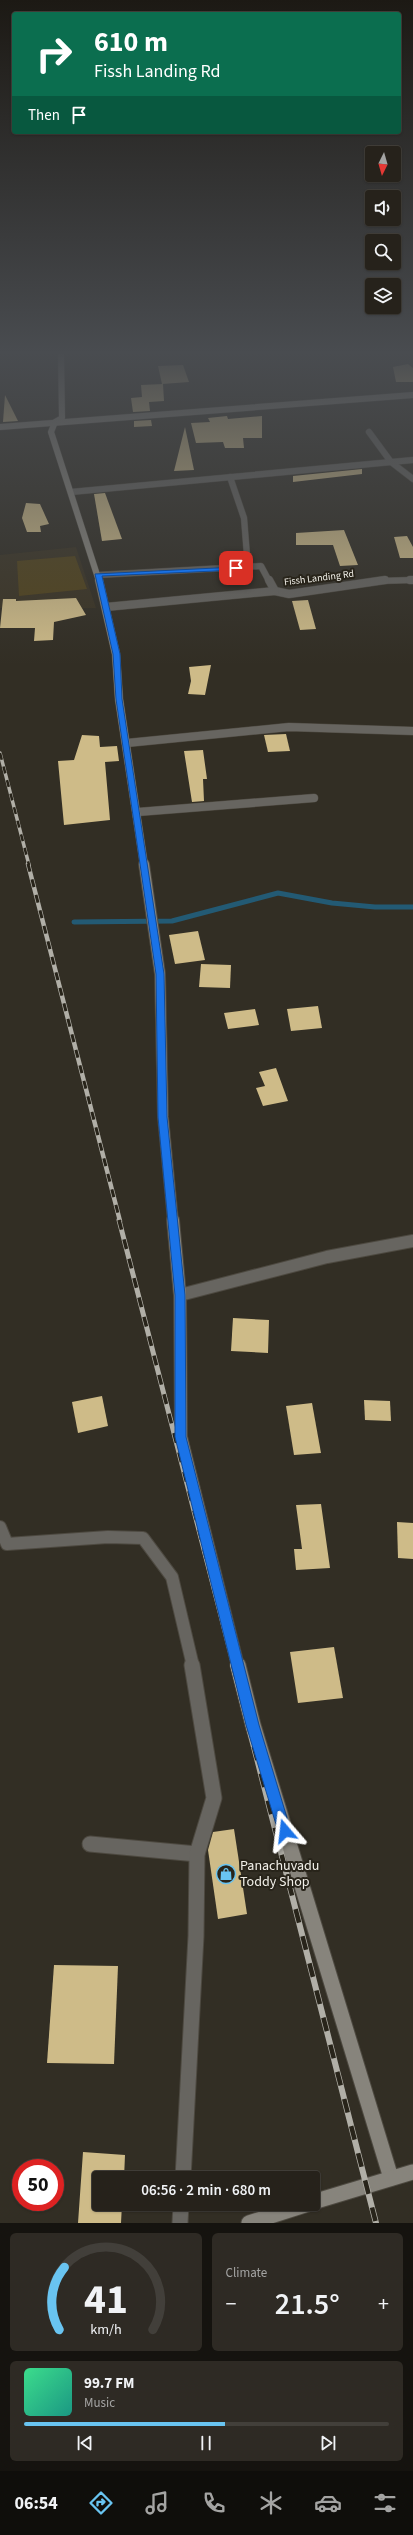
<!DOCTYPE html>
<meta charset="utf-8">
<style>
body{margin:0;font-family:"Source Sans 3",sans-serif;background:#2e2a24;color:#f1f3f6;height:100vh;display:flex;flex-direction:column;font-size:15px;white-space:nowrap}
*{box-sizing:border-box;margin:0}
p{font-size:13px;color:#a4a4a3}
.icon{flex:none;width:22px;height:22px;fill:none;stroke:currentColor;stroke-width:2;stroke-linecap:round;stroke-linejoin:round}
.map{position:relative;height:2223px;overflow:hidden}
.details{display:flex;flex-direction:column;gap:10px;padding:10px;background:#15130f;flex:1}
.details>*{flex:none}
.hud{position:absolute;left:12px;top:12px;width:389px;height:122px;border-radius:4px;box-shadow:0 1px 3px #0004,0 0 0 1px #423f3a;background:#0b6e4f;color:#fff;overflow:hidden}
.needle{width:26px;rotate:185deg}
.tools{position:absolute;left:365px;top:146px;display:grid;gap:8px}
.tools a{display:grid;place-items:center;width:36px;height:36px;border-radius:4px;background:#26221b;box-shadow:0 1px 3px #0004,0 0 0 1px #423f3a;font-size:20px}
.speed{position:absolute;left:12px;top:2159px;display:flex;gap:8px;font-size:20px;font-weight:700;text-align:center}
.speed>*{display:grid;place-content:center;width:52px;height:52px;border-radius:50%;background:#26221b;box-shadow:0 1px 3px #0004,0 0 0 1px #423f3a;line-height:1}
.speed .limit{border:6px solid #d22;background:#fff;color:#111}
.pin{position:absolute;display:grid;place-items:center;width:34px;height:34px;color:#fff;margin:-17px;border-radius:8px;box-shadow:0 2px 6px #0006}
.me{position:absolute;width:44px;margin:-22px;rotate:343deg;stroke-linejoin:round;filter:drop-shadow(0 0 3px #0008)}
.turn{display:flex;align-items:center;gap:14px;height:84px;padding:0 16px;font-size:18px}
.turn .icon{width:52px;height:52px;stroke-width:2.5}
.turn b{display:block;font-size:28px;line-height:34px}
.then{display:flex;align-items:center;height:38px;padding:0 16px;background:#0003;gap:8px;font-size:15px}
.big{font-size:30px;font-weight:600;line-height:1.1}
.details .card{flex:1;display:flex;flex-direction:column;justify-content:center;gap:6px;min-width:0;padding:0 14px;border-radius:6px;background:#2e2a24}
.details .dial{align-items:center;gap:0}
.dial svg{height:104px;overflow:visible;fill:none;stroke:#423f3a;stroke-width:7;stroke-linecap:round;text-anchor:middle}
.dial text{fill:#f1f3f6;stroke:none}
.song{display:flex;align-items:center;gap:12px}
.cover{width:48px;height:48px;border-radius:6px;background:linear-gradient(135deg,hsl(150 70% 55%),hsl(170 70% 35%))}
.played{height:4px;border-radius:2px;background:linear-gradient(90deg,#69c4f1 55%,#423f3a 55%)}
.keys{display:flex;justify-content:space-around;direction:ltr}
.heat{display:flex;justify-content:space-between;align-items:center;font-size:22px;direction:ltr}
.details .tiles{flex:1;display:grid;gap:10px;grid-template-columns:1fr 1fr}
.card:last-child{grid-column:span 2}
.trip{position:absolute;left:92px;top:2171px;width:228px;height:40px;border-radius:4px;background:#26221b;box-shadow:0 1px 3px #0004,0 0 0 1px #423f3a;font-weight:600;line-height:40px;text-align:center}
.dock{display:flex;height:64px;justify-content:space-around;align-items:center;background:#0f0e0b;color:#a4a4a3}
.dock .icon{width:28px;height:28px}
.dock .on{color:#69c4f1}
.dock b{font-size:18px;color:#f1f3f6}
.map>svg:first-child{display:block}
.built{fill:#3b3424}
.green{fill:#52441d}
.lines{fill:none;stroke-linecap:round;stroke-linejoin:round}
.stream{stroke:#235a74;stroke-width:5}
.building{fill:#cebb88}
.street-far3-casing{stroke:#4d4940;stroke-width:7}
.street-far2-casing{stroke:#4d4940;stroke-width:9}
.street-far1-casing{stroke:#4d4940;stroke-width:14}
.street-casing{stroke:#4d4940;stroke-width:17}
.secondary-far4-casing{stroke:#4d4940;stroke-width:7}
.secondary-far3-casing{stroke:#4d4940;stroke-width:9}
.secondary-far2-casing{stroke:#4d4940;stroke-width:12}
.secondary-far1-casing{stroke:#4d4940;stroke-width:14}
.secondary-casing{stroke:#4d4940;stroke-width:17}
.street-far3{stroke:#676560;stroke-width:6}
.street-far2{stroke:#676560;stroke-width:8}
.street-far1{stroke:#676560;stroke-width:12}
.street{stroke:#676560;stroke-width:15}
.secondary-far4{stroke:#87847c;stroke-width:6}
.secondary-far3{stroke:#87847c;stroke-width:8}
.secondary-far2{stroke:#87847c;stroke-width:10}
.secondary-far1{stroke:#87847c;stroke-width:12}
.secondary{stroke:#87847c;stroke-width:15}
.rail-far3-casing{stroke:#b1afa7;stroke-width:3.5}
.rail-far2-casing{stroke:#b1afa7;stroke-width:4.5}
.rail-far1-casing{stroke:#b1afa7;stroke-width:5}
.rail-casing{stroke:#b1afa7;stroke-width:6}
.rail-far3{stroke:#28241a;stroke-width:2.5;stroke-dasharray:7;stroke-linecap:butt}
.rail-far2{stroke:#28241a;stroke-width:3;stroke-dasharray:8;stroke-linecap:butt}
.rail-far1{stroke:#28241a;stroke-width:3.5;stroke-dasharray:10;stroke-linecap:butt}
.rail{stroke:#28241a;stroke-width:4.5;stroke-dasharray:14;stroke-linecap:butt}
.route{fill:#1a73e8;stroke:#114b97}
.labels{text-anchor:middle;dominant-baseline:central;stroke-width:4;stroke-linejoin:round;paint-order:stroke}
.far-street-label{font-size:10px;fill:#f2f0e9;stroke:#28241a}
.near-poi-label{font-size:14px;fill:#f2f0e9;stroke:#28241a;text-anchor:start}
</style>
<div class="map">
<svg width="413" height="2223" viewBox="0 0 413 2223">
<rect width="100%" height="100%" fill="#322e24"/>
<path class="built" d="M76,547L96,608H0V555Z"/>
<path class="green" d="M75,556L87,589L19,596L17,561Z"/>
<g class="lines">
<path class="stream" d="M74,922L172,921L278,893L332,903L375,907H413"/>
</g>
<g class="building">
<path d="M408,364L413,368V382H396L393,367Z"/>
<path d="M183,365L189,382L162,384L158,366Z"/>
<path d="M163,384L164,401L149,402L150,411L133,412L131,398L142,397L141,385Z"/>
<path d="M5,395L18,421L3,422Z"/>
<path d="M227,416L228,419L262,416V438H243L244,448H225L223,442L196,443L191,423L210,422L208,418Z"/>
<path d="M151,420L152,426L134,427V421Z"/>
<path d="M185,427L194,470L174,471Z"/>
<path d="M362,469V474L293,482V476Z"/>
<path d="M105,493L122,539L102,541L94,494Z"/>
<path d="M26,503L40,504L49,524L40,526L41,532H27L22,518Z"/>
<path d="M344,530L358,565L340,566L333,545H296V533Z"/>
<path d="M407,536L413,547V558H400L394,537Z"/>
<path d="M76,598L86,615L54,622L53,640L34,641L35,628H0L3,599H16V601Z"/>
<path d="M308,600L316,629L300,630L292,601Z"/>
<path d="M211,665L205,695L188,694L191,681L189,667Z"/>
<path d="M286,734L290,751L268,752L264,735Z"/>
<path d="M82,735L99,736L100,747L117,746L119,761L105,762L110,820L64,825L58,761L74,760Z"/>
<path d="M203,750L207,779H203L204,801L192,802L184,751Z"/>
<path d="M198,931L205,960L175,964L169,935Z"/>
<path d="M201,964L231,965L230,988L199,987Z"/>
<path d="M318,1006L322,1028L291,1031L287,1009Z"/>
<path d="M255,1009L259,1025L228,1029L224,1013Z"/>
<path d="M276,1068L288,1101L263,1106L256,1088L265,1086L259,1072Z"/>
<path d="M233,1318L269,1320L268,1353L231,1351Z"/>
<path d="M102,1396L108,1426L78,1433L72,1402Z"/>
<path d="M364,1400L390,1401L391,1421L365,1420Z"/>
<path d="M312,1403L321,1453L294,1455L286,1406Z"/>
<path d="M321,1504L330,1568L296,1570L294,1549H302L296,1505Z"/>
<path d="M397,1522L413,1523V1559L398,1558Z"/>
<path d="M334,1647L343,1698L298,1703L290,1652Z"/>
<path d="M234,1829L247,1914L218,1919L208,1850L213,1832Z"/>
<path d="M54,1965L118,1966L114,2064L47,2063Z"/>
<path d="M83,2152L125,2155L124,2178H99V2204H122L121,2223H78Z"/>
</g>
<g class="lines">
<defs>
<g id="street-far3">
<path d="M369,432L391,462L413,479"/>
<path d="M230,477L244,518L248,568"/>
<path d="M71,492L413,460"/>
<path d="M98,575L261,566L269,581"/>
<path d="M378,581L413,580"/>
</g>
<g id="street-far2">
<path d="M269,580L275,591L289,594L385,580"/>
<path d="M410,580H413"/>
<path d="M106,607L275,591"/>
<path d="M127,743L289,727L413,731"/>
<path d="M138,812L314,798"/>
</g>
<g id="street-far1">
<path d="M180,1295L327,1257L413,1241"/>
<path d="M0,1527L7,1544L108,1537L143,1538L172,1577L193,1666"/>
</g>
<g id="street">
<path d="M90,1844L197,1854"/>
<path d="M183,2178L196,1936L197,1854L214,1798L192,1665"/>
<path d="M180,2223L181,2204"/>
</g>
<g id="secondary-far4">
<path d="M61,353L62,418L55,422L51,432L99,581"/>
<path d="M0,427L413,395"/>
</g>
<path id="secondary-far3" d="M99,580L116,654L119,699L144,865"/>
<path id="secondary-far2" d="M144,864L160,974L163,1117L173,1221"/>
<path id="secondary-far1" d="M173,1220L180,1295L181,1437L238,1666"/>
<g id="secondary">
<path d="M238,1665L253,1725L391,2178"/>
<path d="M313,2202L413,2172"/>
<path d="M249,2223L308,2204"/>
</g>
</defs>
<use href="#street-far3" class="street-far3-casing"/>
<use href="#street-far2" class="street-far2-casing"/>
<use href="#street-far1" class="street-far1-casing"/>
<use href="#street" class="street-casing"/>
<use href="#secondary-far4" class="secondary-far4-casing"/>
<use href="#secondary-far3" class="secondary-far3-casing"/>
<use href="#secondary-far2" class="secondary-far2-casing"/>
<use href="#secondary-far1" class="secondary-far1-casing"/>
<use href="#secondary" class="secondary-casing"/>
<use href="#street-far3" class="street-far3"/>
<use href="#street-far2" class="street-far2"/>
<use href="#street-far1" class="street-far1"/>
<use href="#street" class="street"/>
<use href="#secondary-far4" class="secondary-far4"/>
<use href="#secondary-far3" class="secondary-far3"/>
<use href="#secondary-far2" class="secondary-far2"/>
<use href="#secondary-far1" class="secondary-far1"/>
<use href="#secondary" class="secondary"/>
<defs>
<path id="rail-far3" d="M0,753L29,865"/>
<path id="rail-far2" d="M28,864L120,1221"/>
<path id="rail-far1" d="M119,1220L234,1666"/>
<path id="rail" d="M233,1665L376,2223"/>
</defs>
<use href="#rail-far3" class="rail-far3-casing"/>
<use href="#rail-far2" class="rail-far2-casing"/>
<use href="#rail-far1" class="rail-far1-casing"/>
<use href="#rail" class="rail-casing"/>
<use href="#rail-far3" class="rail-far3"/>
<use href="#rail-far2" class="rail-far2"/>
<use href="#rail-far1" class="rail-far1"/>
<use href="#rail" class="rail"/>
</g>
<linearGradient id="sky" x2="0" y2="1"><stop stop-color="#1c1914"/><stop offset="0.53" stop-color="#494c50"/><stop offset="1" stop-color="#494c50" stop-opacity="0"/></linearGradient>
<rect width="413" height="665" fill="url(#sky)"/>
<path class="route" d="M236,567L238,570L102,576L120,654L122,699L164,974L167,1117L185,1295L186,1437L259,1725L291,1831L290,1835L285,1837L280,1835L278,1831L246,1725L175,1437V1295L158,1117L156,974L116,699L113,654L95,574Z"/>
<defs>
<symbol id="shop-ring" viewBox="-11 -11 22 22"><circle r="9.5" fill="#28241a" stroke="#69c4f1" stroke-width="1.5"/><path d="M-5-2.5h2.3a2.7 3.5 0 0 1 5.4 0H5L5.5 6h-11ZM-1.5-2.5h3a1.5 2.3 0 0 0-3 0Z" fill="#69c4f1"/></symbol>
</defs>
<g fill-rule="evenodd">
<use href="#shop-ring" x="215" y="1863" width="22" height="22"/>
</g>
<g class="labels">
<g class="far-street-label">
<text transform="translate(319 578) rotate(-7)">Fissh Landing Rd</text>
</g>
<g class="near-poi-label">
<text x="240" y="1866">Panachuvadu<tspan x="240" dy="16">Toddy Shop</tspan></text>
</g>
</g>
</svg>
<div class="tools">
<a><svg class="needle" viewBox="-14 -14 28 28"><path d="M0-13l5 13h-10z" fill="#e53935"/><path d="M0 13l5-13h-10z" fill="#a4a4a3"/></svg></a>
<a><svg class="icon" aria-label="sound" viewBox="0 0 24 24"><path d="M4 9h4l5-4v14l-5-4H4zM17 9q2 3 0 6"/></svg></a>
<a><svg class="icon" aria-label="search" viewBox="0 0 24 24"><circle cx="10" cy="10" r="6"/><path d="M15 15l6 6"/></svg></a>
<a><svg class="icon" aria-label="layers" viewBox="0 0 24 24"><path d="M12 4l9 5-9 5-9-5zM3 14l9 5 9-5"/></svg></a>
</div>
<div class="speed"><div class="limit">50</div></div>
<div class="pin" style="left:236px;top:568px;background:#d93025"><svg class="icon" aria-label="arrive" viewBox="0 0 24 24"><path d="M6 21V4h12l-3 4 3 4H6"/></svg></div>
<svg class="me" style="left:285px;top:1831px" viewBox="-20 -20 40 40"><path d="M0-17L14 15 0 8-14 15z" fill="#1a73e8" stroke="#fff" stroke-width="4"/></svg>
<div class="trip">06:56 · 2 min · 680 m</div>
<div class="hud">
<div class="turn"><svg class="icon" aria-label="right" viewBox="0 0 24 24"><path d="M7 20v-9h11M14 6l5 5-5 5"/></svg><div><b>610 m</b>Fissh Landing Rd</div></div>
<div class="then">Then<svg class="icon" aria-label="arrive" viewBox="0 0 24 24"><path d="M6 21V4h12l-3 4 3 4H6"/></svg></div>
</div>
</div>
<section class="details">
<div class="tiles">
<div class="card dial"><svg viewBox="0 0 100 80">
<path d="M14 69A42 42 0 1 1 86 69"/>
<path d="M14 69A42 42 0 0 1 18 21" stroke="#69c4f1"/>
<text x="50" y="56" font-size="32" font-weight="700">41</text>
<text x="50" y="72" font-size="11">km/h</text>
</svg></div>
<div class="card"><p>Climate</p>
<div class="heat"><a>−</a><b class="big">21.5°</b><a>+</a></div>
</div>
<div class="card">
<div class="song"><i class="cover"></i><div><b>99.7 FM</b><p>Music</p></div></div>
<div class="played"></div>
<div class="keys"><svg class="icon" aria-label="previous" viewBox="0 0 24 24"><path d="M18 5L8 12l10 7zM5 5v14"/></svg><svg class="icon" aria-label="pause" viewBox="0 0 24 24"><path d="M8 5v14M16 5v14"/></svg><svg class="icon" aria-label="next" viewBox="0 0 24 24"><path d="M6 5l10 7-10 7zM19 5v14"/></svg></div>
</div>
</div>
</section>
<nav class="dock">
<b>06:54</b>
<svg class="icon on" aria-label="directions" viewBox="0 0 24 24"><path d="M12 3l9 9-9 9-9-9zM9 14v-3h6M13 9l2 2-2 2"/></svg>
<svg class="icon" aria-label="music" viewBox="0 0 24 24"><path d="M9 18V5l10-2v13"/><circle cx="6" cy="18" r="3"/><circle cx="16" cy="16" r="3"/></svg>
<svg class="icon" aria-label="phone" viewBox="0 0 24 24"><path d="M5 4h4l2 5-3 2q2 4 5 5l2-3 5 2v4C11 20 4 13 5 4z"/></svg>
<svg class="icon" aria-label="climate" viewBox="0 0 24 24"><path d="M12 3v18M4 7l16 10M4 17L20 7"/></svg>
<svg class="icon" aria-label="car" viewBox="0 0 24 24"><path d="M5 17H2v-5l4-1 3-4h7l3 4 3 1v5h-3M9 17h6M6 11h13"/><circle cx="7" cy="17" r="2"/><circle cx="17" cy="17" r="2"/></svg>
<svg class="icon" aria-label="filters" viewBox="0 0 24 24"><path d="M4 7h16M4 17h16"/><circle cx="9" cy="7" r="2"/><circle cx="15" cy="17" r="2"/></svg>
</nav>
